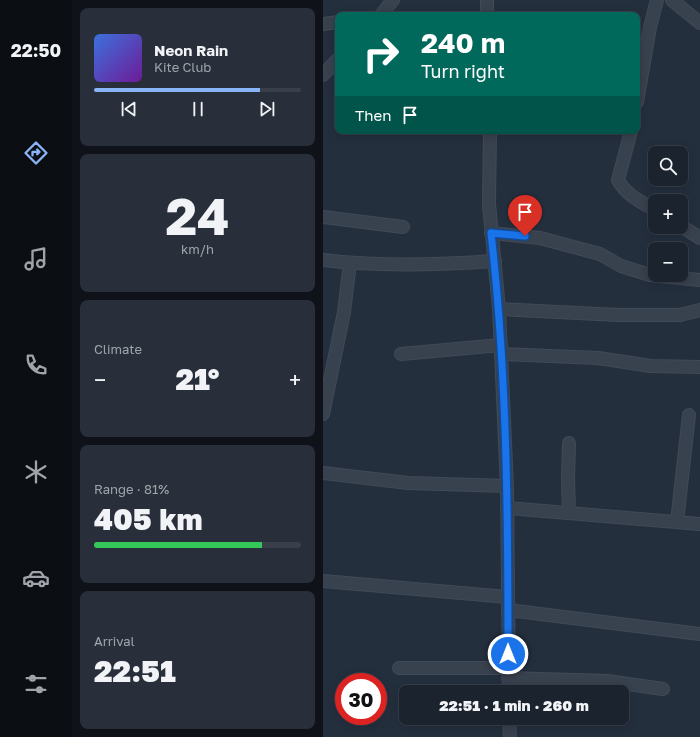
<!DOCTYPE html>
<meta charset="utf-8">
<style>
body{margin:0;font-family:"Golos Text",sans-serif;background:#282f3a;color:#f1f3f6;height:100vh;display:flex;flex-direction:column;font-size:15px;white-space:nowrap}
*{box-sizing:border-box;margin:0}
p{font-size:13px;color:#a0a4aa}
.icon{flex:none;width:22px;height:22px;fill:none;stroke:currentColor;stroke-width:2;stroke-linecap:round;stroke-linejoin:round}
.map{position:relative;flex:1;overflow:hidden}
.drawer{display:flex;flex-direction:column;gap:8px;padding:8px;background:#0f1319;width:251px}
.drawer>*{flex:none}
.banner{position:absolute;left:12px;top:12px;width:305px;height:122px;border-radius:8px;box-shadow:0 2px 10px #0003,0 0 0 1px #39404a;background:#00695c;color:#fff;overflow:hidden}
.tools{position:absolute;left:325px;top:146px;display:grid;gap:8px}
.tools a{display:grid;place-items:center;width:40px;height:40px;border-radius:8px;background:#1b232e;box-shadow:0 2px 10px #0003,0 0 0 1px #39404a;font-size:20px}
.speed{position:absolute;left:12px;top:673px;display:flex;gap:8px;font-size:20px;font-weight:700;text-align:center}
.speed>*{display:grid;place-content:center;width:52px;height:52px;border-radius:50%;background:#1b232e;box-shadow:0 2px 10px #0003,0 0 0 1px #39404a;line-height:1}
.speed .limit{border:6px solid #d22;background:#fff;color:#111}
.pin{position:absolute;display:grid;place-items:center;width:34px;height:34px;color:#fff;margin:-41px -17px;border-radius:50% 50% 50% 0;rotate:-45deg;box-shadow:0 0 4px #0007}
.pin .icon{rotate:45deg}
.me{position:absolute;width:44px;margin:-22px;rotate:0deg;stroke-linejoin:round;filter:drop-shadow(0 0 3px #0008)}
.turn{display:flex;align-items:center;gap:14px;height:84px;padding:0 20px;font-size:18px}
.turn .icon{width:52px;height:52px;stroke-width:2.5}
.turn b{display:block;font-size:28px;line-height:34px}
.then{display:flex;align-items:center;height:38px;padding:0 20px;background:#0003;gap:8px;font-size:15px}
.big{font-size:30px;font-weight:800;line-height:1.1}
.drawer .card{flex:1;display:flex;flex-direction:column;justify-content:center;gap:6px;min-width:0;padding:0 14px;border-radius:8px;background:#282f3a}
.drawer .dial{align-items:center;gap:0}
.dial b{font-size:52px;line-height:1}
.song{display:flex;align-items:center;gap:12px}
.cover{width:48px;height:48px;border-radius:6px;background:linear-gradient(135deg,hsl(220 70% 55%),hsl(280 70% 35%))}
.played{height:4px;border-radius:2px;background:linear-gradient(90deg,#8ab4f8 80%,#39404a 80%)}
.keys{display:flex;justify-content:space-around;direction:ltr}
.heat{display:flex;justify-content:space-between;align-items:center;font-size:22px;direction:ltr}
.charge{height:6px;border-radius:3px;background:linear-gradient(90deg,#34c759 81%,#39404a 0)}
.trip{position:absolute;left:76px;top:685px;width:230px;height:40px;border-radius:8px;background:#1b232e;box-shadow:0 2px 10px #0003,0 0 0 1px #39404a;font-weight:800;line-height:40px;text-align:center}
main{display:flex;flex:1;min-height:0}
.tabs{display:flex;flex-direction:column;width:72px;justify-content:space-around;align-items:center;background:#0b0e12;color:#a0a4aa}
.tabs .icon{width:28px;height:28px}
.tabs .selected{color:#8ab4f8}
.tabs b{font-size:18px;color:#f1f3f6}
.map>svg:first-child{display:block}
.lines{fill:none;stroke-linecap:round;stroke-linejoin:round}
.minor-casing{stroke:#414a57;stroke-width:14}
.minor{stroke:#38414e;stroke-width:12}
.route-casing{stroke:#114b97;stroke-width:10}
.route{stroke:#1a73e8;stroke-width:7}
</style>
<main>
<nav class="tabs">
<b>22:50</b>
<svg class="icon selected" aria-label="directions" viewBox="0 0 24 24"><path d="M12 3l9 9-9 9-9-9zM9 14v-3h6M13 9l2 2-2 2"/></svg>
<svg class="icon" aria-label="music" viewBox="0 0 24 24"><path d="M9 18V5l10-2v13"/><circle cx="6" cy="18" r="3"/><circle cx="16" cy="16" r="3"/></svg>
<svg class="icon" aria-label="phone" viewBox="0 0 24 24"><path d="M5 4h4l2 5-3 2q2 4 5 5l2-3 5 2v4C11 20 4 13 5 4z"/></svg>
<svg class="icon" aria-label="climate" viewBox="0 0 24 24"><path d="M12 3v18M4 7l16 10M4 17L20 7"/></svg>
<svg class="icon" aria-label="car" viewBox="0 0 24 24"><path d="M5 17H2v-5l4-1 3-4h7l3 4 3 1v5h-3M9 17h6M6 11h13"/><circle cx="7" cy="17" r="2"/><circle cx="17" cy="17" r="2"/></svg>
<svg class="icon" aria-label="filters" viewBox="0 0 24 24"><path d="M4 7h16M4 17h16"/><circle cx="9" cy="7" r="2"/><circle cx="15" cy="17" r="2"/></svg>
</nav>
<section class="drawer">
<div class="card">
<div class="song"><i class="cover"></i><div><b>Neon Rain</b><p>Kite Club</p></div></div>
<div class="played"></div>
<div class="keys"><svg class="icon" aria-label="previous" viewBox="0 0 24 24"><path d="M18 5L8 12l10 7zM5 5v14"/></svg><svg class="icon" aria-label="pause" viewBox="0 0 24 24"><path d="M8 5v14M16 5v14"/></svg><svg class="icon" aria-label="next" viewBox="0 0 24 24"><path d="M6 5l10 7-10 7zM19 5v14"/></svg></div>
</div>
<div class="card dial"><b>24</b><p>km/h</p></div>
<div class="card"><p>Climate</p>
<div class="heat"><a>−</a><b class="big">21°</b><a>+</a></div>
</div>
<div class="card"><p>Range · 81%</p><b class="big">405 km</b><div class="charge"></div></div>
<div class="card"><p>Arrival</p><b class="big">22:51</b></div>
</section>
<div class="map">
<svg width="377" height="737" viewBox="0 0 377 737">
<rect width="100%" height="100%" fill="#242f3e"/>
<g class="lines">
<defs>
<g id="minor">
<path d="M164,0V15"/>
<path d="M349,0L377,23"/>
<path d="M58,15L70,0"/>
<path d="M0,24L15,22"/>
<path d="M0,75L15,59"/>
<path d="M314,102L327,27L334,0"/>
<path d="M167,131L166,204L176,309L184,486L186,692"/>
<path d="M308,131L295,180C303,195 318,202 332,210"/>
<path d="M0,217L80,227"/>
<path d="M358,226L377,238"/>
<path d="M168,233L217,238L277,254L298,266L327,275L377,280"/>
<path d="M0,260C57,267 115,265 172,261"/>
<path d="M176,309L295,315H357L377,310"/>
<path d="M78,354L178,345"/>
<path d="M178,354L275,358L328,366L377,367"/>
<path d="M0,414L21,312L27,263"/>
<path d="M0,473L85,483L184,486"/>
<path d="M184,508L377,524"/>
<path d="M246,513L245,479L246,443"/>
<path d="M354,522L366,415"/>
<path d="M0,581L184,597"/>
<path d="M185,610L377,634"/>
<path d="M76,668H185"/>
<path d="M185,678L284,681L340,689"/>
<path d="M186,718L187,737"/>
</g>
</defs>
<use href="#minor" class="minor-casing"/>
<use href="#minor" class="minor"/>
</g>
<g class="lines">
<defs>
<path id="route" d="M185,654C185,513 184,373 168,233L202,236"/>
</defs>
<use href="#route" class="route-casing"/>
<use href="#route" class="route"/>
</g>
</svg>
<div class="tools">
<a><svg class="icon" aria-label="search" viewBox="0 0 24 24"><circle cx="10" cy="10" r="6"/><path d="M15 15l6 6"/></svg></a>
<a>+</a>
<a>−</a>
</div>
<div class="speed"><div class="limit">30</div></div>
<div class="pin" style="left:202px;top:236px;background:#d93025"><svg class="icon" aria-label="arrive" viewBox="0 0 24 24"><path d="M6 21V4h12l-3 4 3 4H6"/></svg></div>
<svg class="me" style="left:185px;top:654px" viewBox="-20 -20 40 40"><circle r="17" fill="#1a73e8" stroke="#fff" stroke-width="3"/><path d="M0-11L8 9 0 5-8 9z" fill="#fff"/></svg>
<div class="trip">22:51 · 1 min · 260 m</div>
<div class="banner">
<div class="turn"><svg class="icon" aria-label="right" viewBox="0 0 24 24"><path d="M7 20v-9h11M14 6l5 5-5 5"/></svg><div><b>240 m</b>Turn right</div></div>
<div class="then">Then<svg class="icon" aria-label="arrive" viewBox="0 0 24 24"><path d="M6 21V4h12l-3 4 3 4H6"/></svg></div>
</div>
</div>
</main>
